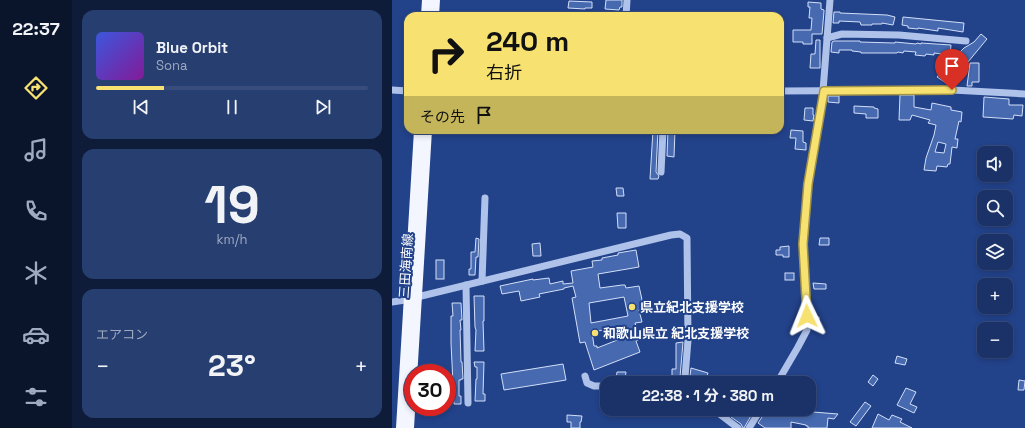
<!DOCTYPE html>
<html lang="ja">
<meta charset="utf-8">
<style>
body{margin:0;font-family:"Space Grotesk","Noto Sans JP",sans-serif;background:#273e71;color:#f1f3f6;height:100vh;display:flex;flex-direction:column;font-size:15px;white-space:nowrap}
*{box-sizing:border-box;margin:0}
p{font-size:13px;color:#9faac0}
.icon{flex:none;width:22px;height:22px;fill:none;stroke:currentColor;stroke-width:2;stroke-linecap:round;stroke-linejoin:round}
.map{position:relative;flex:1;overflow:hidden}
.drawer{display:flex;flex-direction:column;gap:10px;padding:10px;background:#0e1c39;width:320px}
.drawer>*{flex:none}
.guide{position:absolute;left:12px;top:12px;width:380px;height:122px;border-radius:12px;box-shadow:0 2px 6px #0003,0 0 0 1px #384d7c;background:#f6e171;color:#111;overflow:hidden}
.buttons{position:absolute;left:585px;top:146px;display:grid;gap:8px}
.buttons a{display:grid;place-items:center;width:36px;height:36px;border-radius:8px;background:#1a3268;box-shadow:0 2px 6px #0003,0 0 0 1px #384d7c;font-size:20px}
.speed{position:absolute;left:12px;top:364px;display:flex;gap:8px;font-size:20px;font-weight:700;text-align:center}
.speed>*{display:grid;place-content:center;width:52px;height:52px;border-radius:50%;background:#1a3268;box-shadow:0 2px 6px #0003,0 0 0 1px #384d7c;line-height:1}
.speed .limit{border:6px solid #d22;background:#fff;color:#111}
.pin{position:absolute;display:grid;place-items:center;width:34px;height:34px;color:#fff;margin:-41px -17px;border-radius:50% 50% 50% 0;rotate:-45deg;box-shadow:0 0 4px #0007}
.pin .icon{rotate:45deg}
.me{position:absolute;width:44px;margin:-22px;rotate:358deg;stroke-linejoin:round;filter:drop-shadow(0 0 3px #0008)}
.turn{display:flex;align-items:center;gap:14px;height:84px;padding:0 16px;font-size:18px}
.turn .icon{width:52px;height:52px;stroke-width:2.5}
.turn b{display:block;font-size:28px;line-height:34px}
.then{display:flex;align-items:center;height:38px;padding:0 16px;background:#0003;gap:8px;font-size:15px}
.big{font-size:30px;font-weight:700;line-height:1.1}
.drawer .card{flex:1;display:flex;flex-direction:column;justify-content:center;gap:6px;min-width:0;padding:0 14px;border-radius:12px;background:#273e71}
.drawer .dial{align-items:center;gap:0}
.dial b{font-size:52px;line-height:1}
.song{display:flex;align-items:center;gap:12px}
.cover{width:48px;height:48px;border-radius:6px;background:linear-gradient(135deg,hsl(230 70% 55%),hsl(290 70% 35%))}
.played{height:4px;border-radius:2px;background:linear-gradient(90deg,#f6e171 25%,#384d7c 25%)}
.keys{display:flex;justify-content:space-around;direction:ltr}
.heat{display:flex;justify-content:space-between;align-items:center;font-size:22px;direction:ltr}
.trip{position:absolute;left:208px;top:376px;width:216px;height:40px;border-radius:12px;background:#1a3268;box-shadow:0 2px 6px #0003,0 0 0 1px #384d7c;font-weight:700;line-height:40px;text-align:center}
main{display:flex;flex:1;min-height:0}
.tabs{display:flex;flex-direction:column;width:72px;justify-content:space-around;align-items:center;background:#0a142a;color:#9faac0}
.tabs .icon{width:28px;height:28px}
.tabs .selected{color:#f6e171}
.tabs b{font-size:18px;color:#f1f3f6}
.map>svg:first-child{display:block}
.building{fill:#4669b0;stroke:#d3dff8;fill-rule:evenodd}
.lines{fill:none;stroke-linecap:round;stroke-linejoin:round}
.minor{stroke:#afc2ea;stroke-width:7}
.major{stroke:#f3f6fe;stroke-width:10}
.route-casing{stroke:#a09249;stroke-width:10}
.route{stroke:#f6e171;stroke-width:7}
.poi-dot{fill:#f6e171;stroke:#22428a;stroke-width:1.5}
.labels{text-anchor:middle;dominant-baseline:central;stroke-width:4;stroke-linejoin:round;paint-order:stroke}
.street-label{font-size:13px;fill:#fff;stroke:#22428a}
.poi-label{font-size:13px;font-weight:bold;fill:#fff;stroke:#22428a;text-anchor:start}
</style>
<main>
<nav class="tabs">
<b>22:37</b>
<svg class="icon selected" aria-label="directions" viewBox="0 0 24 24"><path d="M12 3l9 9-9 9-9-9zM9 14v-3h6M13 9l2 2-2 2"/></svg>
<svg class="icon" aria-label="music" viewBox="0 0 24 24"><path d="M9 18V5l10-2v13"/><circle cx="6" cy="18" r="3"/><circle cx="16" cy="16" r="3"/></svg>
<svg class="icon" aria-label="phone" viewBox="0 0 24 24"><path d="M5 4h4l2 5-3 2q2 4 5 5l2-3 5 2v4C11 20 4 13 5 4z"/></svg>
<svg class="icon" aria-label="climate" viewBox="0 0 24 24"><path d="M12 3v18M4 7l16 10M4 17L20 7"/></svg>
<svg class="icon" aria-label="car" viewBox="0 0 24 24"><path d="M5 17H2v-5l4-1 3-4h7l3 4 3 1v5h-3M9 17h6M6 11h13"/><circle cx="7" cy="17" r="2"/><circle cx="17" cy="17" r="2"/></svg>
<svg class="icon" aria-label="filters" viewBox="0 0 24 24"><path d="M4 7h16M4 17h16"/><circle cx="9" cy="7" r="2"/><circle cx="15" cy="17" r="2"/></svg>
</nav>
<section class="drawer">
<div class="card">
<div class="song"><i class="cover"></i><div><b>Blue Orbit</b><p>Sona</p></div></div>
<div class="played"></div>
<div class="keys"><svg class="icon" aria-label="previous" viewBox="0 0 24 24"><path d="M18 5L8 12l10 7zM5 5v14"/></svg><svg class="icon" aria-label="pause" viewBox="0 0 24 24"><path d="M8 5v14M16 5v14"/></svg><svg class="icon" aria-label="next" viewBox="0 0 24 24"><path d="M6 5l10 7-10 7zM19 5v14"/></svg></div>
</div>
<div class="card dial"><b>19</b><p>km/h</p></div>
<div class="card"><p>エアコン</p>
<div class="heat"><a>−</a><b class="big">23°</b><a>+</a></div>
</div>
</section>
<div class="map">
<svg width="633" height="428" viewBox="0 0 633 428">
<rect width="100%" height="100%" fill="#22428a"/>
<g class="building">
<path d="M214,0H230V7H228L227,10L213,9Z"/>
<path d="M177,1L200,2V8H193V9L176,8Z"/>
<path d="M416,2L429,3V9L432,10V11L430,34H420V44H411V42H401V30H419L420,18H417L418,7H416Z"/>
<path d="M442,12H448V13L495,15L503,17L501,25L490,23V24H480V25H469L468,22L447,21V23H441Z"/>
<path d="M511,17L572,23L571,32L546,28V31L526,28V29L516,28V26L510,25Z"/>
<path d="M589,34L595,39L571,68L568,67L559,76L562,78L557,85L545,77L552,68L572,48L582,42Z"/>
<path d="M424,40H428V68H418L419,54H423Z"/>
<path d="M442,41H468V42L503,43V42L524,44L525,43L529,44V43L559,45L558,55L542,53V55L534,54L533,56L523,55L524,52L512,51L511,53L506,52L505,53H469V52L460,51V50H447V53L439,52L440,42Z"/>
<path d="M578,63H587V82H580V86H575Z"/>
<path d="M508,95H522V107L539,110L540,103L559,107V110L570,112L569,122L567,121L563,139H566L565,148L560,147L558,164H556L555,167L545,166L544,171L532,170L534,158L542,135L544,125L536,123L538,120L520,115L518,120H507ZM546,142L554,144L552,153L543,152Z"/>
<path d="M436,96H447V103L436,102Z"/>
<path d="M592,97L617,99V105H631L630,116L622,115L621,119L591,117Z"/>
<path d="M462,106L482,107V108L486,109V118H474V114L462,113Z"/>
<path d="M413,108H421V115H422L421,121L412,120Z"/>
<path d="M261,130H266L264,172L267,176L266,179H258Z"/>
<path d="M276,130H283L282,157L275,156Z"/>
<path d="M399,130L411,131V142L414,143V150L403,149L404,138H398Z"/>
<path d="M224,188H231L232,196H225Z"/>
<path d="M225,213H234V228H226Z"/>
<path d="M84,238L87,239L86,257H84L83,275H77V269H79V252H83Z"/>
<path d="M428,238H437V245H427Z"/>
<path d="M148,243L149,256H141L140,244Z"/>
<path d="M397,246V257H391V255H384V250H388V247Z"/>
<path d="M244,250L247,267L206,274L208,288L230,285H233L234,288L247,286L252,309L247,310L250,322L243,323L249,339L244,341L248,352L202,370L193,342L188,343L180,298L184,297L181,286L172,288V289L147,294L148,297L129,301L127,291L110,294L108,286L141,279V280L157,278L158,284L171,281V284L181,283L179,271L201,267L200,261L210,260V258L226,255V253ZM232,297L236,316L199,323L197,303ZM230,327L233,337L205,348V346H202L200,332Z"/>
<rect x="44" y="260" width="8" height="19"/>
<rect x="393" y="273" width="9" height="7"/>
<path d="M421,283L434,284V289H422Z"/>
<path d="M82,296H92V321H91L92,351H83L84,330L83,327Z"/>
<path d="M60,303H69L70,320H68L69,330H68L69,362H70L71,379H69V380H67V396H69V404H62L59,343V316H61Z"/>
<path d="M419,317H427V325H420Z"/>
<path d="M291,342L288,377L289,382H280V369H284V343Z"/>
<path d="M505,356L515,359L513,365L503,363Z"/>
<path d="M82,362H92L91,394H93V401H83L84,379H85V367H83Z"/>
<path d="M171,364L174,380L112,390L109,374Z"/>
<path d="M299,368L316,373L313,383H300L298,376Z"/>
<path d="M225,372H234L233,379H224Z"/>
<path d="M481,375L486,379L481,386L476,382Z"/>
<path d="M627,380L633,381L632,390H626Z"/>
<path d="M514,388L524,392L518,404L525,407L522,413L505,405Z"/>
<path d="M473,402L479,406L464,426L458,422Z"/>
<path d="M336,409H348L352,411L353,409H363L352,428H351L349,424L339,417L342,412Z"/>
<path d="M379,409H385L389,410V411L401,413L402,410L411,412V409L421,410V412L446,414L442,419L436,418L435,428H416V426H414V425L399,422V428H373L366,423L372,414L378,416Z"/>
<path d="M486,414L497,420L500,415L510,419L508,422L520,428H480Z"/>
<path d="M175,415L190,416L189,422H188V428H179V422H175Z"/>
</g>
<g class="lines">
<g class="minor">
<path d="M234,16L235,0"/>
<path d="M435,38L450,34L507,35L574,41"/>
<path d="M0,90L16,91"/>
<path d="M388,91L560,90L633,94"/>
<path d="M269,172L271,130"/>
<path d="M90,281L93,198"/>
<path d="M74,285L76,403"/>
<path d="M0,302L13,300L279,235L288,234L295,238L296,340L293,377L295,383"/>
<path d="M193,376L195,383L202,386H215"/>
<path d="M385,383L406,347L415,330L411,244L416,184L431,91L438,0"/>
<path d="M321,409L346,428"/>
<path d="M357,428L369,409"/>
</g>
<g class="major">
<path d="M34,16L35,0"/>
<path d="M42,16L43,0"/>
<path d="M9,428L27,130"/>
<path d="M17,428L35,130"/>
</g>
</g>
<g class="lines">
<defs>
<path id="route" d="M415,316L411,244L416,184L432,91L560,90"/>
</defs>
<use href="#route" class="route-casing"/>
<use href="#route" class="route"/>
</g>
<g class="poi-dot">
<circle cx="240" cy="307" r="4"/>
<circle cx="203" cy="333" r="4"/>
</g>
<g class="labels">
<g class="street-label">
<text transform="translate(14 266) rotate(-86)">三田海南線</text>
</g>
<g class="poi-label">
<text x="248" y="307">県立紀北支援学校</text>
<text x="211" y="333">和歌山県立 紀北支援学校</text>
</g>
</g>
</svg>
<div class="buttons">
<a><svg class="icon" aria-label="sound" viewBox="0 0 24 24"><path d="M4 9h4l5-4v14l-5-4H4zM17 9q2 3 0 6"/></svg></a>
<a><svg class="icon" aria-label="search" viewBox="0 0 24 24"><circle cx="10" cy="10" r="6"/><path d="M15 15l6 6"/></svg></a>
<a><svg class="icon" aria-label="layers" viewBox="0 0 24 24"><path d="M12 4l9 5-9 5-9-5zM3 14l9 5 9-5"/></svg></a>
<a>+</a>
<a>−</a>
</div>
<div class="speed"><div class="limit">30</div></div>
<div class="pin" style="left:560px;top:90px;background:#d93025"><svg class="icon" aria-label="arrive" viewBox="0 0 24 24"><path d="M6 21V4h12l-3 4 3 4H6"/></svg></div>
<svg class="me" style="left:415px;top:316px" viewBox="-20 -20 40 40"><path d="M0-17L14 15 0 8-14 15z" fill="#f6e171" stroke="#fff" stroke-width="4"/></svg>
<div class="trip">22:38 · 1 分 · 380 m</div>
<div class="guide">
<div class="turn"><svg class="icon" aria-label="right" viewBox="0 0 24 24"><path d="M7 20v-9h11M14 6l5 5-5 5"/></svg><div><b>240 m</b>右折</div></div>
<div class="then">その先<svg class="icon" aria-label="arrive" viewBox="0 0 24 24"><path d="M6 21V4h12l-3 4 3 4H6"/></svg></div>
</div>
</div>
</main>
